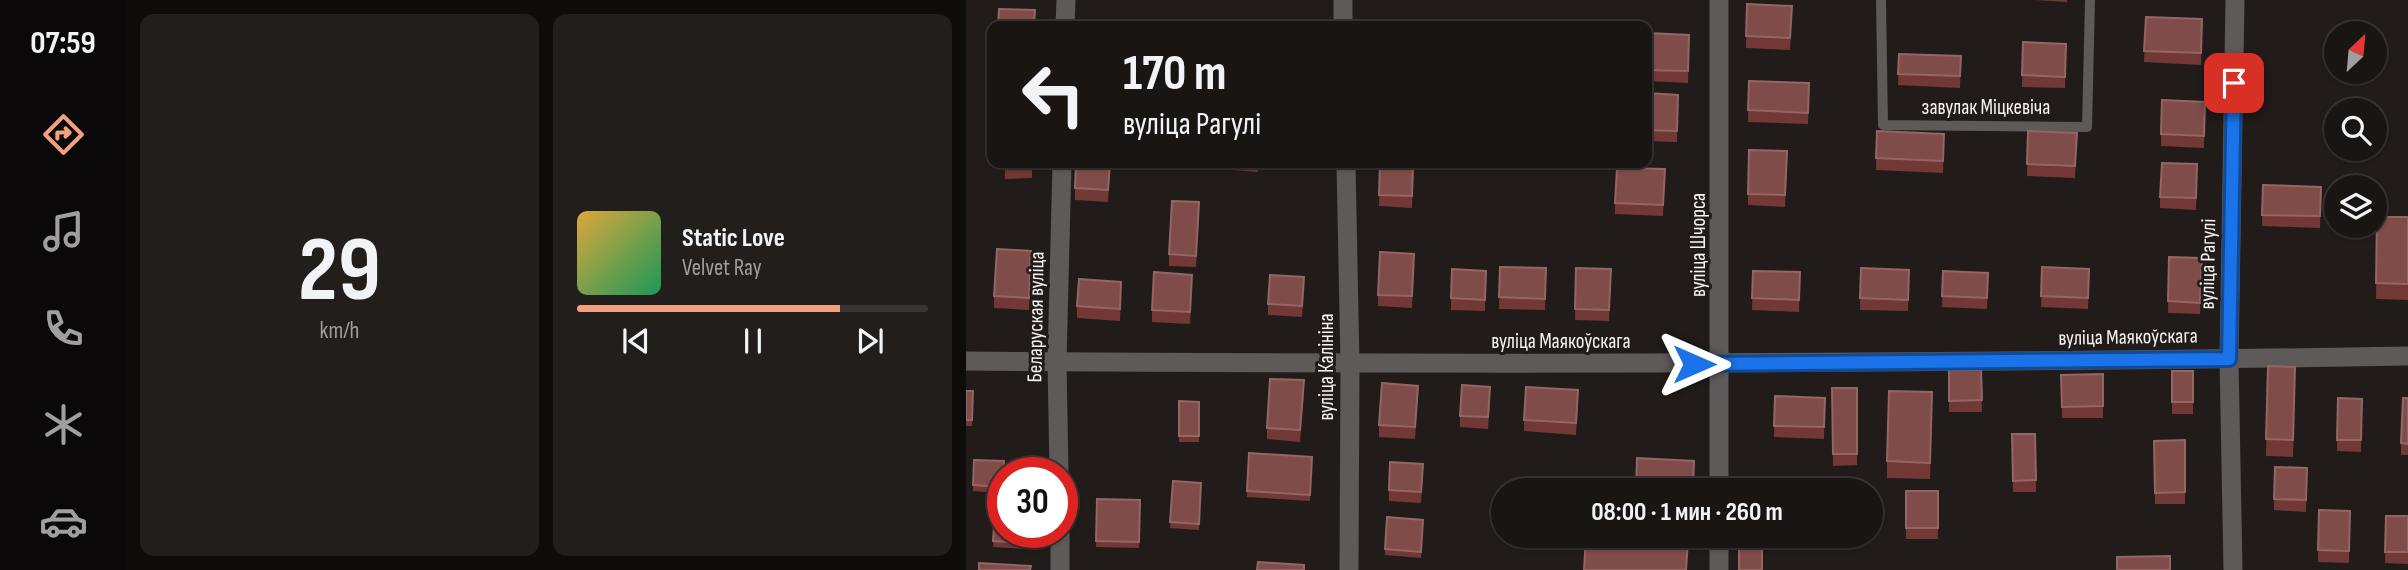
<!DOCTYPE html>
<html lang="ru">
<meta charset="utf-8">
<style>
body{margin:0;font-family:"Sofia Sans Condensed",sans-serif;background:#221e1c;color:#f1f3f6;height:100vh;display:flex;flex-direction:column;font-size:26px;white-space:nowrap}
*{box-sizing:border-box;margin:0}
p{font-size:23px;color:#9f9fa0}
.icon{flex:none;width:38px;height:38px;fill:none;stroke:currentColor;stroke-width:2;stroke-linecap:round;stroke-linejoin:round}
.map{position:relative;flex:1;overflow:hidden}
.panel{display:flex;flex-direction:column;gap:14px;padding:14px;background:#0e0c0a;width:840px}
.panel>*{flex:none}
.top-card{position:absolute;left:21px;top:21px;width:665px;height:147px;border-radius:14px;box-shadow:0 2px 5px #0004,0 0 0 2px #373433;background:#191513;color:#f1f3f6;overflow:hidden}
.needle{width:46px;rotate:26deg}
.fabs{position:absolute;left:1358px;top:21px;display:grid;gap:14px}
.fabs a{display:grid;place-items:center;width:63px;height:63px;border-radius:50%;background:#191513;box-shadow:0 2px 5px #0004,0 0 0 2px #373433;font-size:35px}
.speed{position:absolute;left:21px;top:457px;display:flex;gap:14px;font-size:35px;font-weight:700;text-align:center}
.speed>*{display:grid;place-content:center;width:91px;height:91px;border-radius:50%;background:#191513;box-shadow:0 2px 5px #0004,0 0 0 2px #373433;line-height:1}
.speed .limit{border:10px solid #d22;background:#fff;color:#111}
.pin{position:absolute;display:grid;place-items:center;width:60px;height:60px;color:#fff;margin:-30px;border-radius:14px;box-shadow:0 4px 10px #0006}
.me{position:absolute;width:77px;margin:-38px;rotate:90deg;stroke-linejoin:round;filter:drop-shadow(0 0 5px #0008)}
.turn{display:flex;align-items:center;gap:24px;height:147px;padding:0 21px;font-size:32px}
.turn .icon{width:91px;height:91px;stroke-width:2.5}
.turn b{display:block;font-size:49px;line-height:60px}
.panel .tile{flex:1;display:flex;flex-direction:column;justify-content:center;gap:10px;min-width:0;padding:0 24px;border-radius:14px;background:#221e1c}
.panel .dial{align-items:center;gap:0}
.dial b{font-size:91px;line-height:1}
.song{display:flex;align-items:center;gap:21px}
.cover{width:84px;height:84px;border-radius:10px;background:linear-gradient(135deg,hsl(40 70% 55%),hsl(150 70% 35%))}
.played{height:7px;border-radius:4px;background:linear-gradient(90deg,#f2a07f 75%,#373433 75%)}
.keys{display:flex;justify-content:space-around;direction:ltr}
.panel .tiles{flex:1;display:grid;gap:14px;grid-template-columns:repeat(2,1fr)}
.trip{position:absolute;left:525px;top:478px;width:392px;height:70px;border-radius:35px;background:#191513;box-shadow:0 2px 5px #0004,0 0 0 2px #373433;font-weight:700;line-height:70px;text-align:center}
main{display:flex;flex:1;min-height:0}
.dock{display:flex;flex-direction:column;width:126px;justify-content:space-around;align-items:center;background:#0a0808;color:#9f9fa0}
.dock .icon{width:49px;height:49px}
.dock .on{color:#f2a07f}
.dock b{font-size:32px;color:#f1f3f6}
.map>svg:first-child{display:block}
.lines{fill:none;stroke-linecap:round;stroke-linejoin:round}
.lane{stroke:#5d5a59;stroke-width:10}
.street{stroke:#5d5a59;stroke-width:19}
.wall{fill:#723836}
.building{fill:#804c4a;stroke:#936664;stroke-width:2}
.route-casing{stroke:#114b97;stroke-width:18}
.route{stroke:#1a73e8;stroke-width:12}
.labels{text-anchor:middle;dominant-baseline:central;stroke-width:6;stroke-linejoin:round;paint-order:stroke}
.street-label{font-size:21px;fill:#f6f2f0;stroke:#211c19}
</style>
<main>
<nav class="dock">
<b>07:59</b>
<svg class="icon on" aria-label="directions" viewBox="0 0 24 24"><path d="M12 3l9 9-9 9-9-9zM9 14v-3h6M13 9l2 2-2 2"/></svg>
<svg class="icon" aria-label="music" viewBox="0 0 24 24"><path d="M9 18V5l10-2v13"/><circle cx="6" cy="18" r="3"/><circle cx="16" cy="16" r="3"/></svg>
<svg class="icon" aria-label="phone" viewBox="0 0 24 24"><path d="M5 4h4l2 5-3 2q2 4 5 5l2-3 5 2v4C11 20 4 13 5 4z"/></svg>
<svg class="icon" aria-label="climate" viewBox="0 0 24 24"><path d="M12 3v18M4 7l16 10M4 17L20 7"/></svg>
<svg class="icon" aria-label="car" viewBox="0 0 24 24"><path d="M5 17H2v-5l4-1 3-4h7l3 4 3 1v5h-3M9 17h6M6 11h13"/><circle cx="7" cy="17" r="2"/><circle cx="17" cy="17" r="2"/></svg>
</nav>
<section class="panel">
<div class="tiles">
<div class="tile dial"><b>29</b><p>km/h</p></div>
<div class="tile">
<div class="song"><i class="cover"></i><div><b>Static Love</b><p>Velvet Ray</p></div></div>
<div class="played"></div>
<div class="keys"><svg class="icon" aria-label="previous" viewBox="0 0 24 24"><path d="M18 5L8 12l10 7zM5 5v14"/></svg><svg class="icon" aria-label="pause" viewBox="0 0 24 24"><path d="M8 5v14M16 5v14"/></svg><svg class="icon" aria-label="next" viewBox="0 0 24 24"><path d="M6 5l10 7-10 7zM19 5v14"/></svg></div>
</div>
</div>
</section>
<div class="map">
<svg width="1442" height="570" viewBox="0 0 1442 570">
<rect width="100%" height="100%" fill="#211c19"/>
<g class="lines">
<path class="lane" d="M915,0L917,125L1121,127L1124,0"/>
<g class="street">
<path d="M377,0V26"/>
<path d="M753,0V490"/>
<path d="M99,26L100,0"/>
<path d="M380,163L384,365L383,570"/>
<path d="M0,361C481,365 961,364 1442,356"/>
<path d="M93,472L91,362L96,163"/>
<path d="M94,532V570"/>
<path d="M753,570V536"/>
<path d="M1267,570L1263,359L1269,0"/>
</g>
</g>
<g class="wall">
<path d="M1069,0H1101V2Z"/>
<path d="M781,4L826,6L824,50L780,48Z"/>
<path d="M1180,17L1236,19L1235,65L1178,62Z"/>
<path d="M723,35L722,83L681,81V65Z"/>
<path d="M1057,42L1100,44L1099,88L1056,87Z"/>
<path d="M933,54L995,56L994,88L932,85Z"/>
<path d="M783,81L843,83L842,124L782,122Z"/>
<path d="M681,93L712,95L711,142L681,141Z"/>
<path d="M1196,100L1239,102L1238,148L1195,146Z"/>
<path d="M911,131L978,134L977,173L910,170Z"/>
<path d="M1062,131L1111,133L1109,178L1061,176Z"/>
<path d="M39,163H66V178L39,179Z"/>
<path d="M144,163L142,202L109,200V188Z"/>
<path d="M253,163H292V172L253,169Z"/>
<path d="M414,163H448L446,208L413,206Z"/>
<path d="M821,163L819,207L782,205V194Z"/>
<path d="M699,169L697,216L649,214V203Z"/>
<path d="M1231,176L1230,210L1194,208V197Z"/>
<path d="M1297,185L1355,187L1354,228L1296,226Z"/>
<path d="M233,214L230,267L203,266V254Z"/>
<path d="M1411,217H1442V300L1410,299Z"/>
<path d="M448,254L446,308L412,306V295Z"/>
<path d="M1203,257L1236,258L1234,314L1202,313Z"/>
<path d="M65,262L63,310L28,308V296Z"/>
<path d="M534,267L580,268L579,310L533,309Z"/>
<path d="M1076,267L1123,269L1122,309L1075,307Z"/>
<path d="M610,268L645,269L643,321L609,320Z"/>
<path d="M895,268L943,270L942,311L894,310Z"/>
<path d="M520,271L519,311L485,310V298Z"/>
<path d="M787,271L834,272L833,312L786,310Z"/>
<path d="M977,271L1022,273L1021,309L976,307Z"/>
<path d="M226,286L224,324L186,322V310Z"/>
<path d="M338,289L336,317L302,315V304Z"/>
<path d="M155,293L154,321L111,318V306Z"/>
<path d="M1302,366L1329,367L1327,457L1300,456Z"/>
<path d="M983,370H1015L1016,412H983Z"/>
<rect x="1206" y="371" width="21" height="43"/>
<path d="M1137,374V418H1096L1095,375Z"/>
<path d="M866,388H891V465L867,466Z"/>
<path d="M0,391H7L6,426H0Z"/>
<path d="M338,392L334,442L301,439V428Z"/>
<path d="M809,396L859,398L858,439L808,437Z"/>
<path d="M452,397L449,439L413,437V425Z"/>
<path d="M524,398L522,429L494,427V416Z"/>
<path d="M1372,398L1396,399L1395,452L1371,451Z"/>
<path d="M1442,398V455H1435V443Z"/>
<path d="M213,401L233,402V442H213Z"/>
<path d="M612,402L610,435L558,431V420Z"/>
<path d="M966,409L964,479L921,478V461Z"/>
<path d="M1046,434H1069L1070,492H1047Z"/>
<path d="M1219,440V504H1189L1188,441Z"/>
<path d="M346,457L344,501L281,497V491Z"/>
<path d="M8,460L38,461L36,493L7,491Z"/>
<path d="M1341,468L1340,512L1308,510V499Z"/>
<path d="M457,475L455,503L423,501V490Z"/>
<path d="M207,481L235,483L233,530L204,528Z"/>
<rect x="940" y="491" width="32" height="48"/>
<path d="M131,499L174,500L173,548L130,547Z"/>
<path d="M29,510L60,532L59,549L27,547Z"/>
<path d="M1353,510L1384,511L1383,563L1352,562Z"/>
<path d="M1420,516H1442V564L1419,563Z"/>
<path d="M421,517L457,520L455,558L419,555Z"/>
</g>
<g class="building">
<path d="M781,4L826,6L824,38L780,36Z"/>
<path d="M33,9L69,10L68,26H32Z"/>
<path d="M1180,17L1236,19L1235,53L1178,51Z"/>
<path d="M682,33L723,35L722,71L681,70Z"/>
<path d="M1057,42L1100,44L1099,77L1056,75Z"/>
<path d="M933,54L995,56L994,76L932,74Z"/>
<path d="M783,81L843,83L842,113L782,110Z"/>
<path d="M681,93L712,95L711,131L681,130Z"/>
<path d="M1196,100L1239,102L1238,136L1195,134Z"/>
<path d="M911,131L978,134L977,161L910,158Z"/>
<path d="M1062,131L1111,133L1109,166L1061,164Z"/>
<path d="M783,150L821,151L819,195L782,194Z"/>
<rect x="39" y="163" width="27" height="4"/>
<path d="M110,163H144L142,190L109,188Z"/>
<path d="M414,163H447L446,196L413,195Z"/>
<path d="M1196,163L1231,164L1230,198L1194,197Z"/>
<path d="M651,168L699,169L697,205L649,203Z"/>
<path d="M1297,185L1355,187L1354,216L1296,215Z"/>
<path d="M206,201L233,202L230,256L203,254Z"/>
<path d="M1411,217H1442V284L1410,283Z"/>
<path d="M31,249L65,251L63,298L28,296Z"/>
<path d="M414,252L448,254L446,296L412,295Z"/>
<path d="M1203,257L1236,258L1234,303L1202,301Z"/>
<path d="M534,267L580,268L579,299L533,297Z"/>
<path d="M1076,267L1123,269L1122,298L1075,296Z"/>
<path d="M610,268L645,269L643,310L609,309Z"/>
<path d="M895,268L943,270L942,300L894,298Z"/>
<path d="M486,269L520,271L519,300L485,298Z"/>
<path d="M787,271L834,272L833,300L786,298Z"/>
<path d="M977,271L1022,273L1021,298L976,296Z"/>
<path d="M188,272L226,275L224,312L186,310Z"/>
<path d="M304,275L338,277L336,306L302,304Z"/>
<path d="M113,279L155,282L154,309L111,306Z"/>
<path d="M1302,366L1329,367L1327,440L1300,439Z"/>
<path d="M983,370H1015L1016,400L983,401Z"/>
<rect x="1206" y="371" width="21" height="31"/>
<path d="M1137,374V406L1096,407L1095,375Z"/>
<path d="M304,379L338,380L334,430L301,428Z"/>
<path d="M416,383L452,386L449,427L413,425Z"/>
<path d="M496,385L524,387L522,417L494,416Z"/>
<path d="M560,387L612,390L610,423L558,420Z"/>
<path d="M866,388H891V454H867Z"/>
<path d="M0,391H7L6,420H0Z"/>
<path d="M923,391L966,392L964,463L921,461Z"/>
<path d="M809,396L859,398L858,427L808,426Z"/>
<path d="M1372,398L1396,399L1395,440H1371Z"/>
<path d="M1437,398H1442V444L1435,443Z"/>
<path d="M213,401L233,402V436H213Z"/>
<path d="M1046,434H1069L1070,480L1047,481Z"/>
<path d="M1219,440V492L1189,493L1188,441Z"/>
<path d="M283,453L346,457L344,495L281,491Z"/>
<path d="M671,458L728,461L727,490H670Z"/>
<path d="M8,460L38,461L36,487L7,485Z"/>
<path d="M424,462L457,464L455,492L423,490Z"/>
<path d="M1309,467L1341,468L1340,500L1308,499Z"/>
<path d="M207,481L235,483L233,524L204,522Z"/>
<rect x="940" y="491" width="32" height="37"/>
<path d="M131,499L174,500L173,542L130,541Z"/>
<path d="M29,510H37V532H60L59,543L27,541Z"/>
<path d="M1353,510L1384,511L1383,551L1352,550Z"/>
<path d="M1420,516H1442V552H1419Z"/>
<path d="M421,517L457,520L455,552L419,549Z"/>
<path d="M620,536H657L722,540L720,570H618Z"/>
<rect x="773" y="536" width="23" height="34"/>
<path d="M1204,556V570H1151V557Z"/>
<path d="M292,562L338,565V570H291Z"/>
<path d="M13,563L65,566L64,570H13Z"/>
</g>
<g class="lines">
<defs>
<path id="route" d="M728,364L1263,359L1268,83"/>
</defs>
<use href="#route" class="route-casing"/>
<use href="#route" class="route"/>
</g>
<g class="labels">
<g class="street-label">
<text x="1020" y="107">завулак Міцкевіча</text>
<text transform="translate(732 245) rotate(-90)">вуліца Шчорса</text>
<text transform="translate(1242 264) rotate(-89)">вуліца Рагулі</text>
<text transform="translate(70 317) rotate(-89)">Беларуская вуліца</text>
<text transform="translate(1162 337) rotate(-1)">вуліца Маякоўскага</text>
<text x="595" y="341">вуліца Маякоўскага</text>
<text transform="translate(360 367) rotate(-90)">вуліца Калініна</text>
</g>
</g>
</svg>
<div class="fabs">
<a><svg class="needle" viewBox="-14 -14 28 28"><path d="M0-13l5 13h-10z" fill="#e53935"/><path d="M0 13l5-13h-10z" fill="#9f9fa0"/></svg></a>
<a><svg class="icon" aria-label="search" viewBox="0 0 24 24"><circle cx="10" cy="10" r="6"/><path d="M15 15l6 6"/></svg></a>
<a><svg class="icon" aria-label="layers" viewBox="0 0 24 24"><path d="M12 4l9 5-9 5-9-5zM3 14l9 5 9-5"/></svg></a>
</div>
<div class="speed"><div class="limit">30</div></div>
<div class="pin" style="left:1268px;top:83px;background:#d93025"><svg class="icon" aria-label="arrive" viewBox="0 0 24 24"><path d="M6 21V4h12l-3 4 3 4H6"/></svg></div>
<svg class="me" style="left:728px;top:364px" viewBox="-20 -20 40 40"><path d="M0-17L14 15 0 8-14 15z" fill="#1a73e8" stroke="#fff" stroke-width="4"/></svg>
<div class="trip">08:00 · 1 мин · 260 m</div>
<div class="top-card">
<div class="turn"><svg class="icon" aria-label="left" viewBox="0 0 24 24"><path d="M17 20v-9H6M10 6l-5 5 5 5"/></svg><div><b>170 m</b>вуліца Рагулі</div></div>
</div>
</div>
</main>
